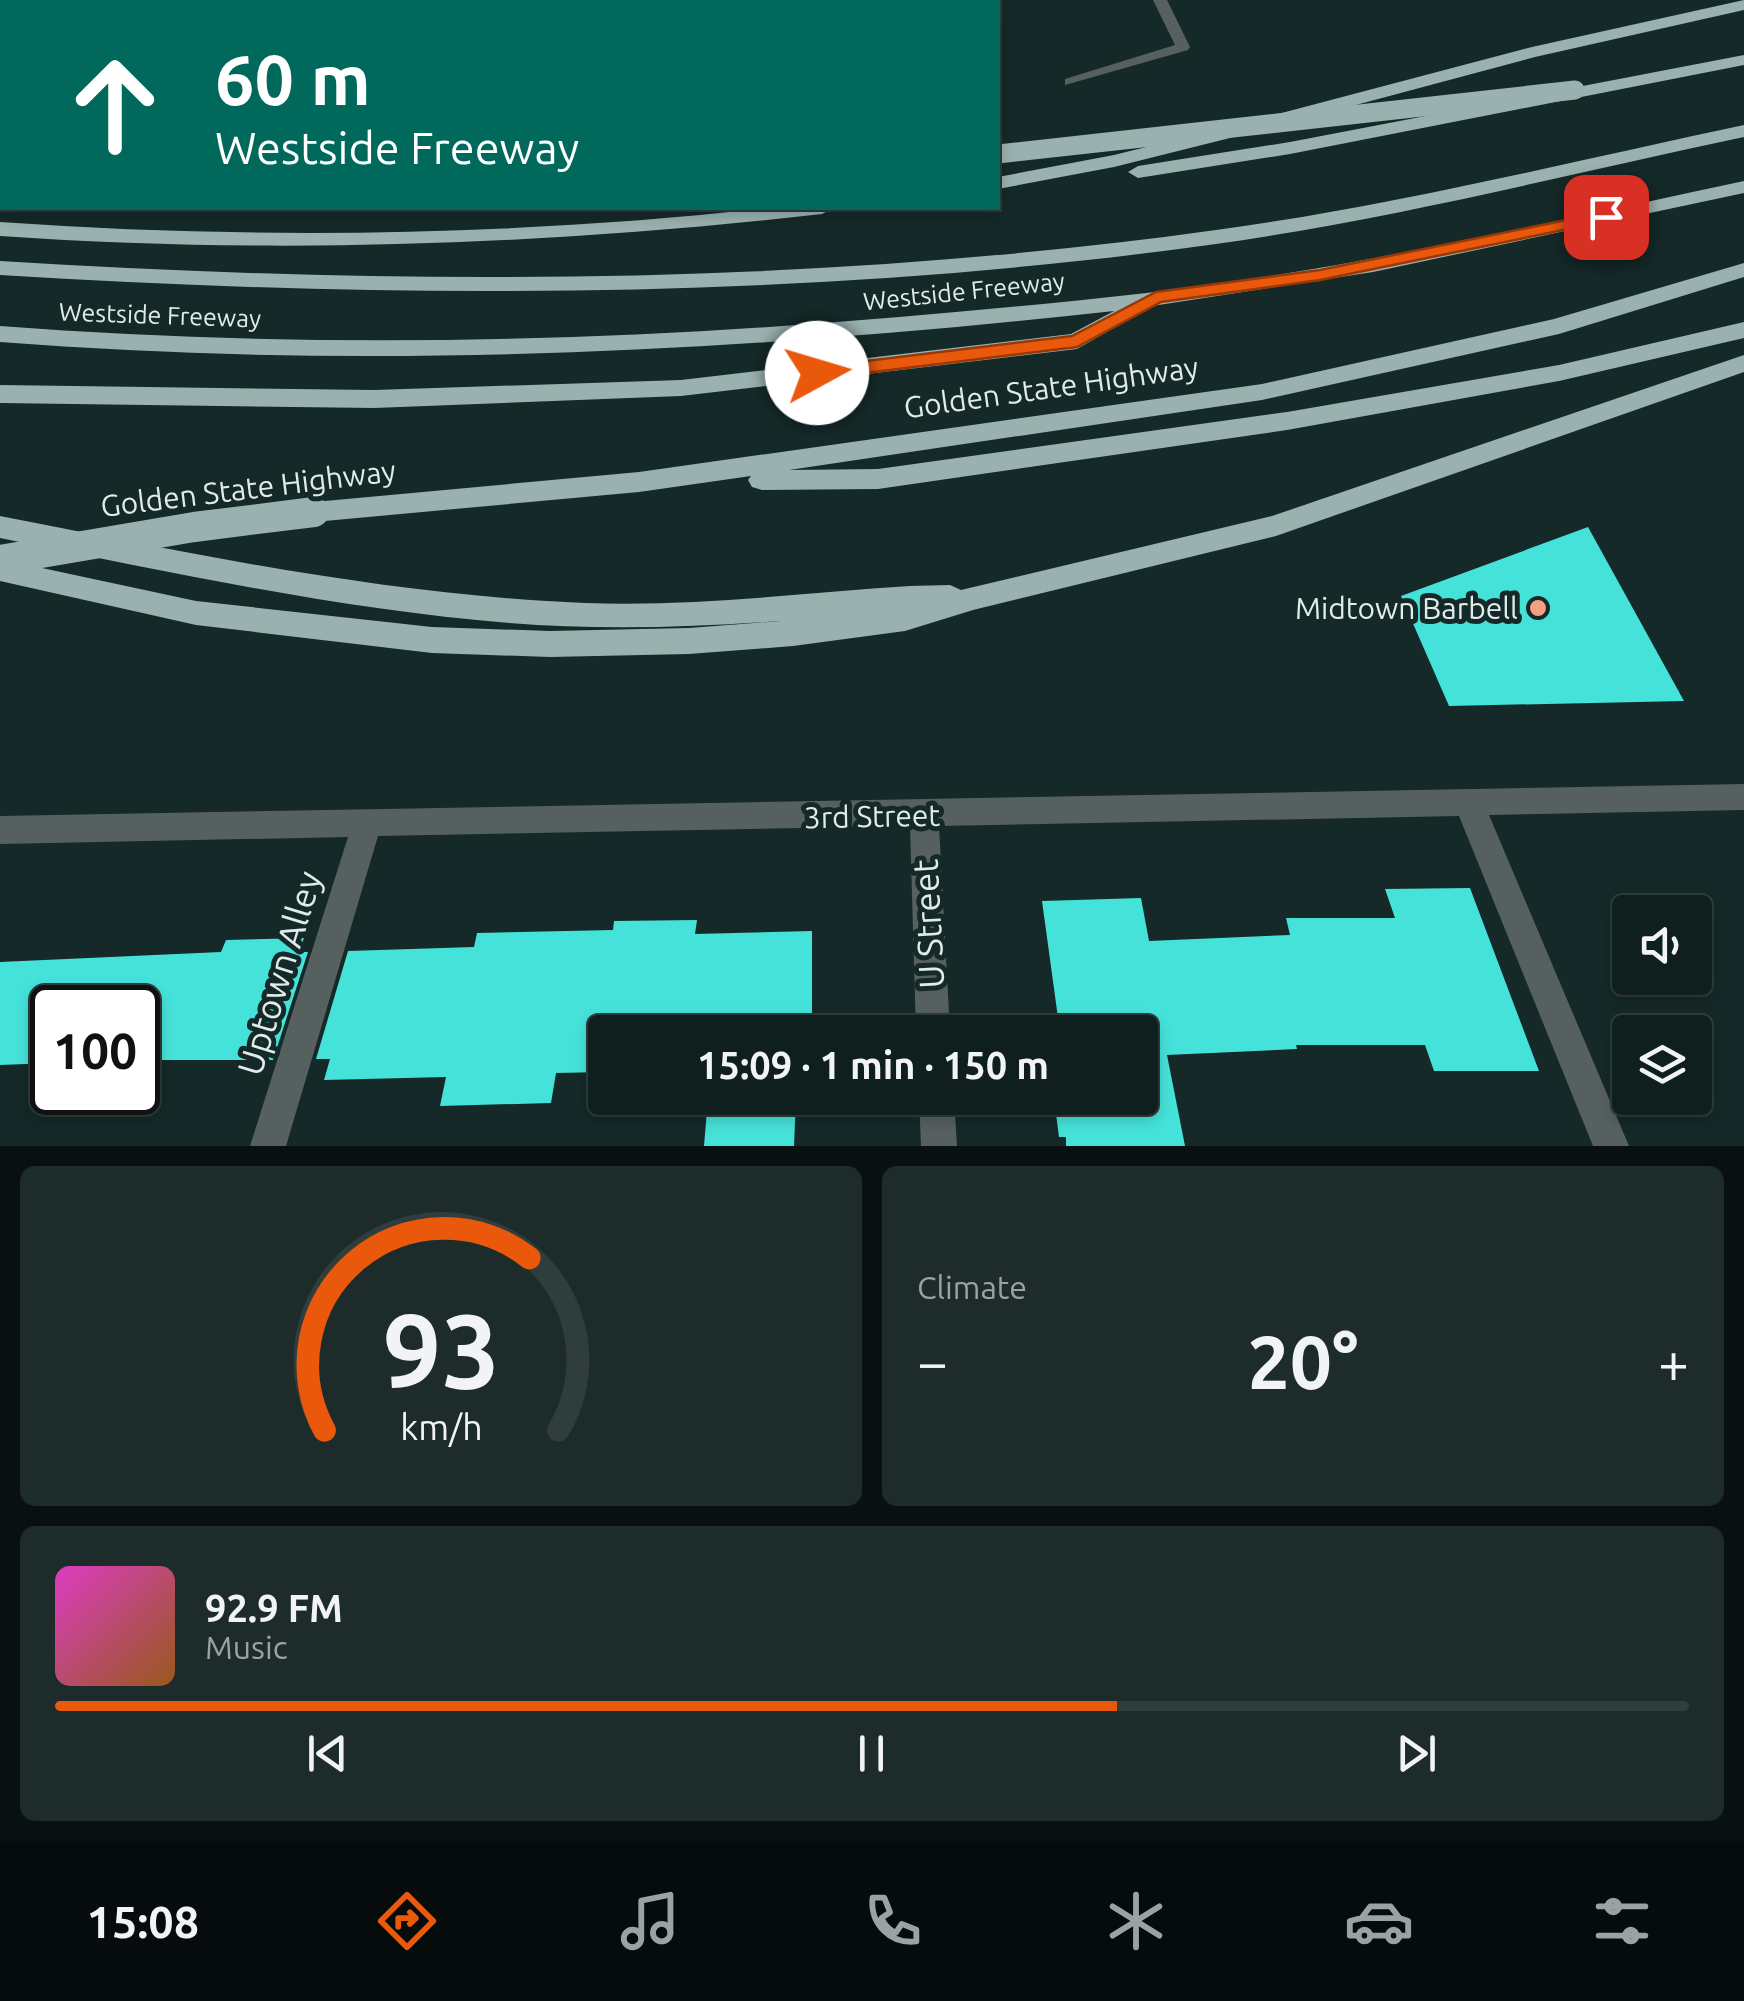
<!DOCTYPE html>
<meta charset="utf-8">
<style>
body{margin:0;font-family:Ubuntu,sans-serif;background:#1d2c2b;color:#f1f3f6;height:100vh;display:flex;flex-direction:column;font-size:38px;white-space:nowrap}
*{box-sizing:border-box;margin:0}
p{font-size:32px;color:#9ba2a4}
.icon{flex:none;width:55px;height:55px;fill:none;stroke:currentColor;stroke-width:2;stroke-linecap:round;stroke-linejoin:round}
.map{position:relative;height:1146px;overflow:hidden}
.drawer{display:flex;flex-direction:column;gap:20px;padding:20px;background:#081110;flex:1}
.drawer>*{flex:none}
.hud{position:absolute;left:0px;top:0px;width:1000px;height:210px;box-shadow:0 5px 15px #0003,0 0 0 2px #2f3d3c;background:#00695c;color:#fff;overflow:hidden}
.tools{position:absolute;left:1612px;top:895px;display:grid;gap:20px}
.tools a{display:grid;place-items:center;width:100px;height:100px;border-radius:10px;background:#0f1f1e;box-shadow:0 5px 15px #0003,0 0 0 2px #2f3d3c;font-size:50px}
.speed{position:absolute;left:30px;top:985px;display:flex;gap:20px;font-size:50px;font-weight:700;text-align:center}
.speed>*{display:grid;place-content:center;width:130px;height:130px;border-radius:50%;background:#0f1f1e;box-shadow:0 5px 15px #0003,0 0 0 2px #2f3d3c;line-height:1}
.speed .limit{border:5px solid #111;border-radius:15px;background:#fff;color:#111}
.pin{position:absolute;display:grid;place-items:center;width:85px;height:85px;color:#fff;margin:-42px;border-radius:20px;box-shadow:0 5px 15px #0006}
.me{position:absolute;width:110px;margin:-55px;rotate:84deg;stroke-linejoin:round;filter:drop-shadow(0 0 8px #0008)}
.turn{display:flex;align-items:center;gap:35px;height:210px;padding:0 50px;font-size:45px}
.turn .icon{width:130px;height:130px;stroke-width:2.5}
.turn b{display:block;font-size:70px;line-height:85px}
.big{font-size:75px;font-weight:700;line-height:1.1}
.drawer .widget{flex:1;display:flex;flex-direction:column;justify-content:center;gap:15px;min-width:0;padding:0 35px;border-radius:15px;background:#1d2c2b}
.drawer .dial{align-items:center;gap:0}
.dial svg{height:260px;overflow:visible;fill:none;stroke:#2f3d3c;stroke-width:7;stroke-linecap:round;text-anchor:middle}
.dial text{fill:#f1f3f6;stroke:none}
.song{display:flex;align-items:center;gap:30px}
.cover{width:120px;height:120px;border-radius:15px;background:linear-gradient(135deg,hsl(310 70% 55%),hsl(30 70% 35%))}
.played{height:10px;border-radius:5px;background:linear-gradient(90deg,#ea580c 65%,#2f3d3c 65%)}
.keys{display:flex;justify-content:space-around;direction:ltr}
.heat{display:flex;justify-content:space-between;align-items:center;font-size:55px;direction:ltr}
.drawer .tiles{flex:1;display:grid;gap:20px;grid-template-columns:1fr 1fr}
.widget:last-child{grid-column:span 2}
.trip{position:absolute;left:588px;top:1015px;width:570px;height:100px;border-radius:10px;background:#0f1f1e;box-shadow:0 5px 15px #0003,0 0 0 2px #2f3d3c;font-weight:700;line-height:100px;text-align:center}
.dock{display:flex;height:160px;justify-content:space-around;align-items:center;background:#060c0c;color:#9ba2a4}
.dock .icon{width:70px;height:70px}
.dock .current{color:#ea580c}
.dock b{font-size:45px;color:#f1f3f6}
.map>svg:first-child{display:block}
.building{fill:#45e2d9}
.lines{fill:none;stroke-linecap:round;stroke-linejoin:round}
.minor{fill:#56605f;fill-rule:evenodd}
.highway{fill:#99b1af;fill-rule:evenodd}
.highway-bridge-far1{stroke:#99b1af;stroke-width:19}
.highway-bridge{stroke:#99b1af;stroke-width:30}
.route{fill:#ea580c;stroke:#983908;stroke-width:2.5}
.poi-dot{fill:#f39f83;stroke:#142928;stroke-width:4}
.labels{text-anchor:middle;dominant-baseline:central;stroke-width:10;stroke-linejoin:round;paint-order:stroke}
.far-street-label{font-size:25px;fill:#e0eceb;stroke:#142928}
.street-label{font-size:30px;fill:#e0eceb;stroke:#142928}
.poi-label{font-size:30px;fill:#e0eceb;stroke:#142928;text-anchor:end}
.near-street-label{font-size:35px;fill:#e0eceb;stroke:#142928}
</style>
<div class="map">
<svg width="1744" height="1146" viewBox="0 0 1744 1146">
<rect width="100%" height="100%" fill="#142928"/>
<g class="building">
<path d="M1588,527L1684,701L1449,706L1401,596Z"/>
<path d="M1470,888L1539,1071H1434L1425,1045H1296L1297,1049L1167,1055L1185,1146H1066V1137H1059L1054,1098H1140V1022L1059,1025L1042,901L1141,898L1149,941L1290,935L1286,918H1395L1385,889Z"/>
<path d="M697,920L695,934L812,931V1032H605V1072L556,1073L551,1103L440,1106L446,1077L324,1080L330,1059H316L348,951L474,947L477,933L613,930L614,921Z"/>
<path d="M304,938L299,952H308L273,1060H138V1008H52V1063L0,1065V962L221,952L226,940Z"/>
<path d="M708,1098H796L794,1146H704Z"/>
</g>
<g class="lines">
<g class="minor">
<rect x="869" y="0" width="14" height="2"/>
<path d="M1153,0H1167L1190,47L1188,50L1065,85V79L1175,45Z"/>
<path d="M1744,784V810L1489,815L1629,1146H1593L1459,816L939,826L950,1032H916L910,826L378,836L286,1146H250L348,837L0,844V816Z"/>
<path d="M919,1098H954L957,1146H921Z"/>
</g>
<g class="highway">
<path d="M91,0H108L109,2H92Z"/>
<path d="M1744,0V10L1535,57L1281,125L1271,119L1274,115L1532,47Z"/>
<rect x="0" y="21" width="2" height="11"/>
<path d="M1744,55V65L1290,154L1138,178L1128,172L1138,166L1290,142Z"/>
<path d="M1744,125V137C1569,174 1394,219 1216,244C815,300 404,300 0,275V261C404,286 814,286 1216,230C1394,206 1569,162 1744,125Z"/>
<path d="M1227,127L1234,129V137L1114,167L998,189V177L1114,155Z"/>
<path d="M1744,181V193L1373,272L1152,306L1077,349L681,396L374,408L0,403V385L374,390L681,380L1071,334L1114,311C743,352 373,371 0,342V326C301,349 599,343 899,317C1025,306 1152,295 1277,275C1434,250 1589,214 1744,181Z"/>
<path d="M768,208H833L822,214C548,245 276,255 0,236V222C257,240 512,236 768,208Z"/>
<path d="M1744,263V277L1559,334L1262,400L789,470L878,469L1287,412L1559,365L1744,322V338L1559,381L1287,430L878,489L762,490L752,487L748,480L751,476L639,492L314,522L304,519L300,512L304,505L314,502L639,472L1262,384L1554,319Z"/>
<path d="M1744,355V372L1276,536L973,610L905,631L793,646L689,654L550,657L432,653L196,625L0,581V559L196,601L432,627L550,631L689,628L793,620L805,619C707,627 608,631 509,623C337,609 169,572 0,538V516C193,554 387,595 585,603C693,607 801,593 910,586L950,585L961,590L1272,516Z"/>
</g>
<path class="highway-bridge-far1" d="M998,154L1575,90"/>
<path class="highway-bridge" d="M0,560L194,527L314,512"/>
</g>
<path class="route" d="M1606,212L1612,213V220L1320,280L1161,302L1077,347L817,379L807,373L817,367L1072,336L1156,292L1320,270Z"/>
<circle class="poi-dot" cx="1538" cy="608" r="10"/>
<g class="labels">
<g class="far-street-label">
<text transform="translate(964 291) rotate(-6)">Westside Freeway</text>
<text transform="translate(160 315) rotate(2)">Westside Freeway</text>
</g>
<g class="street-label">
<text transform="translate(1051 387) rotate(-8)">Golden State Highway</text>
<text transform="translate(248 488) rotate(-7)">Golden State Highway</text>
<text transform="translate(872 816) rotate(-1)">3rd Street</text>
</g>
<g class="poi-label">
<text x="1518" y="608">Midtown Barbell</text>
</g>
<g class="near-street-label">
<text transform="translate(928 924) rotate(-93)">U Street</text>
<text transform="translate(279 973) rotate(-73)">Uptown Alley</text>
</g>
</g>
</svg>
<div class="tools">
<a><svg class="icon" aria-label="sound" viewBox="0 0 24 24"><path d="M4 9h4l5-4v14l-5-4H4zM17 9q2 3 0 6"/></svg></a>
<a><svg class="icon" aria-label="layers" viewBox="0 0 24 24"><path d="M12 4l9 5-9 5-9-5zM3 14l9 5 9-5"/></svg></a>
</div>
<div class="speed"><div class="limit">100</div></div>
<div class="pin" style="left:1606px;top:217px;background:#d93025"><svg class="icon" aria-label="arrive" viewBox="0 0 24 24"><path d="M6 21V4h12l-3 4 3 4H6"/></svg></div>
<svg class="me" style="left:817px;top:373px" viewBox="-20 -20 40 40"><circle r="19" fill="#fff"/><path d="M0-13L10 11 0 6-10 11z" fill="#ea580c"/></svg>
<div class="trip">15:09 · 1 min · 150 m</div>
<div class="hud">
<div class="turn"><svg class="icon" aria-label="ahead" viewBox="0 0 24 24"><path d="M12 20V5M6 11l6-6 6 6"/></svg><div><b>60 m</b>Westside Freeway</div></div>
</div>
</div>
<section class="drawer">
<div class="tiles">
<div class="widget dial"><svg viewBox="0 0 100 80">
<path d="M14 69A42 42 0 1 1 86 69"/>
<path d="M14 69A42 42 0 0 1 77 16" stroke="#ea580c"/>
<text x="50" y="56" font-size="32" font-weight="700">93</text>
<text x="50" y="72" font-size="11">km/h</text>
</svg></div>
<div class="widget"><p>Climate</p>
<div class="heat"><a>−</a><b class="big">20°</b><a>+</a></div>
</div>
<div class="widget">
<div class="song"><i class="cover"></i><div><b>92.9 FM</b><p>Music</p></div></div>
<div class="played"></div>
<div class="keys"><svg class="icon" aria-label="previous" viewBox="0 0 24 24"><path d="M18 5L8 12l10 7zM5 5v14"/></svg><svg class="icon" aria-label="pause" viewBox="0 0 24 24"><path d="M8 5v14M16 5v14"/></svg><svg class="icon" aria-label="next" viewBox="0 0 24 24"><path d="M6 5l10 7-10 7zM19 5v14"/></svg></div>
</div>
</div>
</section>
<nav class="dock">
<b>15:08</b>
<svg class="icon current" aria-label="directions" viewBox="0 0 24 24"><path d="M12 3l9 9-9 9-9-9zM9 14v-3h6M13 9l2 2-2 2"/></svg>
<svg class="icon" aria-label="music" viewBox="0 0 24 24"><path d="M9 18V5l10-2v13"/><circle cx="6" cy="18" r="3"/><circle cx="16" cy="16" r="3"/></svg>
<svg class="icon" aria-label="phone" viewBox="0 0 24 24"><path d="M5 4h4l2 5-3 2q2 4 5 5l2-3 5 2v4C11 20 4 13 5 4z"/></svg>
<svg class="icon" aria-label="climate" viewBox="0 0 24 24"><path d="M12 3v18M4 7l16 10M4 17L20 7"/></svg>
<svg class="icon" aria-label="car" viewBox="0 0 24 24"><path d="M5 17H2v-5l4-1 3-4h7l3 4 3 1v5h-3M9 17h6M6 11h13"/><circle cx="7" cy="17" r="2"/><circle cx="17" cy="17" r="2"/></svg>
<svg class="icon" aria-label="filters" viewBox="0 0 24 24"><path d="M4 7h16M4 17h16"/><circle cx="9" cy="7" r="2"/><circle cx="15" cy="17" r="2"/></svg>
</nav>
